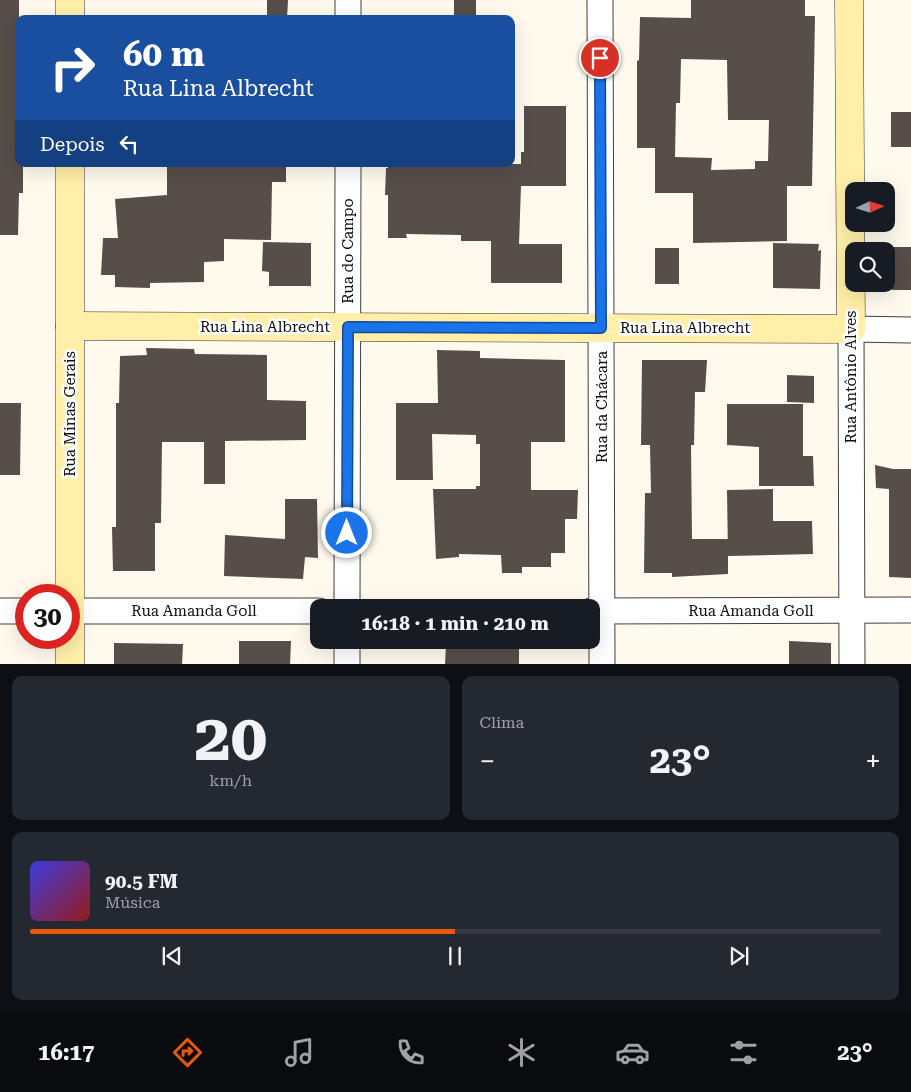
<!DOCTYPE html>
<html lang="pt">
<meta charset="utf-8">
<style>
body{margin:0;font-family:"Roboto Serif",serif;background:#242831;color:#f1f3f6;height:100vh;display:flex;flex-direction:column;font-size:19px;white-space:nowrap}
*{box-sizing:border-box;margin:0}
p{font-size:16px;color:#9ea1a6}
.icon{flex:none;width:28px;height:28px;fill:none;stroke:currentColor;stroke-width:2;stroke-linecap:round;stroke-linejoin:round}
.map{position:relative;height:664px;overflow:hidden}
.drawer{display:flex;flex-direction:column;gap:12px;padding:12px;background:#0d0f14;flex:1}
.drawer>*{flex:none}
.banner{position:absolute;left:15px;top:15px;width:500px;height:152px;border-radius:10px;box-shadow:0 5px 20px #0002;background:#1a4fa0;color:#fff;overflow:hidden}
.needle{width:32px;rotate:86deg}
.fabs{position:absolute;left:845px;top:182px;display:grid;gap:10px}
.fabs a{display:grid;place-items:center;width:50px;height:50px;border-radius:10px;background:#171b24;box-shadow:0 5px 20px #0002;font-size:25px}
.speed{position:absolute;left:15px;top:584px;display:flex;gap:10px;font-size:25px;font-weight:700;text-align:center}
.speed>*{display:grid;place-content:center;width:65px;height:65px;border-radius:50%;background:#171b24;box-shadow:0 5px 20px #0002;line-height:1}
.speed .limit{border:8px solid #d22;background:#fff;color:#111}
.pin{position:absolute;display:grid;place-items:center;width:42px;height:42px;color:#fff;margin:-21px;border:2px solid #fff;border-radius:50%;box-shadow:0 1px 5px #0007}
.me{position:absolute;width:55px;margin:-28px;rotate:0deg;stroke-linejoin:round;filter:drop-shadow(0 0 4px #0008)}
.turn{display:flex;align-items:center;gap:18px;height:105px;padding:0 25px;font-size:22px}
.turn .icon{width:65px;height:65px;stroke-width:2.5}
.turn b{display:block;font-size:35px;line-height:42px}
.then{display:flex;align-items:center;height:48px;padding:0 25px;background:#0003;gap:10px;font-size:19px}
.big{font-size:38px;font-weight:700;line-height:1.1}
.drawer .widget{flex:1;display:flex;flex-direction:column;justify-content:center;gap:8px;min-width:0;padding:0 18px;border-radius:10px;background:#242831}
.drawer .dial{align-items:center;gap:0}
.dial b{font-size:65px;line-height:1}
.song{display:flex;align-items:center;gap:15px}
.cover{width:60px;height:60px;border-radius:8px;background:linear-gradient(135deg,hsl(240 70% 55%),hsl(0 70% 35%))}
.played{height:5px;border-radius:2px;background:linear-gradient(90deg,#ea580c 50%,#363941 50%)}
.keys{display:flex;justify-content:space-around;direction:ltr}
.heat{display:flex;justify-content:space-between;align-items:center;font-size:28px;direction:ltr}
.drawer .tiles{flex:1;display:grid;gap:12px;grid-template-columns:1fr 1fr}
.widget:last-child{grid-column:span 2}
.trip{position:absolute;left:310px;top:599px;width:290px;height:50px;border-radius:10px;background:#171b24;box-shadow:0 5px 20px #0002;font-weight:700;line-height:50px;text-align:center}
.tabs{display:flex;height:80px;justify-content:space-around;align-items:center;background:#090b0e;color:#9ea1a6}
.tabs .icon{width:35px;height:35px}
.tabs .on{color:#ea580c}
.tabs b{font-size:22px;color:#f1f3f6}
.map>svg:first-child{display:block}
.building{fill:#574d49;fill-rule:evenodd}
.lines{fill:none;stroke-linecap:round;stroke-linejoin:round}
.street-casing{stroke:#404040;stroke-width:27}
.secondary-casing{stroke:#2f2f2f;stroke-width:29}
.street{stroke:#fff;stroke-width:25}
.secondary{stroke:#ffefa8;stroke-width:28}
.route-casing{stroke:#114b97;stroke-width:12}
.route{stroke:#1a73e8;stroke-width:9}
.labels{text-anchor:middle;dominant-baseline:central;stroke-width:5;stroke-linejoin:round;paint-order:stroke}
.street-label{font-size:15px;fill:#0d0d0d;stroke:#fff}
</style>
<div class="map">
<svg width="911" height="665" viewBox="0 0 911 665">
<rect width="100%" height="100%" fill="#fffaed"/>
<g class="building">
<path d="M0,0H19V164H23V193H19L18,235H0Z"/>
<path d="M267,0H288L287,19H267Z"/>
<rect x="454" y="0" width="22" height="19"/>
<path d="M691,0H805V16H815L812,186H787V241L693,243V193H655V148H637V61L639,60L640,17L691,18ZM681,59L727,60L728,120H769L768,161H755V169L711,170L712,158L675,157L676,103H680Z"/>
<path d="M524,106H566V186H521L519,244H562V283H491V241H461V235L406,234L407,238H388V195H385L386,168H388V164H521V152H524Z"/>
<rect x="891" y="112" width="20" height="35"/>
<path d="M167,164H286V182H272L271,240L224,239V261L204,262V282L150,283V288L115,287V275H101L103,238H118L115,199L167,195Z"/>
<path d="M263,242L311,243V286H269V272L262,271Z"/>
<path d="M773,243L819,244L818,251L821,250L820,289L773,288Z"/>
<rect x="892" y="247" width="19" height="43"/>
<rect x="655" y="248" width="24" height="36"/>
<path d="M146,348L194,349L195,354L267,355V400L306,401V440L225,441V484H204V442H162L161,523H155V571H113L112,527H116V403H119L120,356L147,355Z"/>
<path d="M437,350L480,351V358L565,360V442H531V490H578L577,519H565V553H551V567H522V573H502L501,555L459,554V557L436,559L433,489H476V486H480V444H476V435L432,434L433,480H396V403H438Z"/>
<path d="M642,360H707L705,392H695L694,445H691L692,539H728V574L672,577V573H644L645,493H651L650,445H641Z"/>
<path d="M787,375L814,376V403L787,402Z"/>
<path d="M0,403H21L20,475H0Z"/>
<path d="M727,404H803V456H813L814,486H759V447L727,445Z"/>
<path d="M875,465L893,469H911V578L889,577V489L876,488Z"/>
<path d="M773,489V521H812L813,554L728,556L727,490Z"/>
<path d="M285,499H317L318,558L305,557L303,579L224,576L225,535L285,539Z"/>
<path d="M239,641H291L290,665H239Z"/>
<path d="M789,641L831,643V665H789Z"/>
<path d="M114,643L183,644L182,665H114Z"/>
<path d="M446,645H519V665H445Z"/>
</g>
<g class="lines">
<defs>
<g id="street">
<path d="M348,0V19"/>
<path d="M600,0L602,665"/>
<path d="M347,608L348,164"/>
<path d="M0,611H26"/>
<path d="M69,611H319"/>
<path d="M591,611L911,610"/>
<path d="M347,665V640"/>
<path d="M852,665L851,329L911,330"/>
</g>
<g id="secondary">
<path d="M70,19V0"/>
<path d="M70,326L851,329L849,0"/>
<path d="M70,665V164"/>
</g>
</defs>
<use href="#street" class="street-casing"/>
<use href="#secondary" class="secondary-casing"/>
<use href="#street" class="street"/>
<use href="#secondary" class="secondary"/>
</g>
<g class="lines">
<defs>
<path id="route" d="M347,533L348,327L601,328L600,58"/>
</defs>
<use href="#route" class="route-casing"/>
<use href="#route" class="route"/>
</g>
<g class="labels">
<g class="street-label">
<text transform="translate(348 251) rotate(-90)">Rua do Campo</text>
<text x="265" y="327">Rua Lina Albrecht</text>
<text x="685" y="328">Rua Lina Albrecht</text>
<text transform="translate(851 377) rotate(-90)">Rua Antônio Alves</text>
<text transform="translate(602 407) rotate(-90)">Rua da Chácara</text>
<text transform="translate(70 414) rotate(-90)">Rua Minas Gerais</text>
<text x="194" y="611">Rua Amanda Goll</text>
<text x="751" y="611">Rua Amanda Goll</text>
</g>
</g>
</svg>
<div class="fabs">
<a><svg class="needle" viewBox="-14 -14 28 28"><path d="M0-13l5 13h-10z" fill="#e53935"/><path d="M0 13l5-13h-10z" fill="#9ea1a6"/></svg></a>
<a><svg class="icon" aria-label="search" viewBox="0 0 24 24"><circle cx="10" cy="10" r="6"/><path d="M15 15l6 6"/></svg></a>
</div>
<div class="speed"><div class="limit">30</div></div>
<div class="pin" style="left:600px;top:58px;background:#d93025"><svg class="icon" aria-label="arrive" viewBox="0 0 24 24"><path d="M6 21V4h12l-3 4 3 4H6"/></svg></div>
<svg class="me" style="left:347px;top:533px" viewBox="-20 -20 40 40"><circle r="17" fill="#1a73e8" stroke="#fff" stroke-width="3"/><path d="M0-11L8 9 0 5-8 9z" fill="#fff"/></svg>
<div class="trip">16:18 · 1 min · 210 m</div>
<div class="banner">
<div class="turn"><svg class="icon" aria-label="right" viewBox="0 0 24 24"><path d="M7 20v-9h11M14 6l5 5-5 5"/></svg><div><b>60 m</b>Rua Lina Albrecht</div></div>
<div class="then">Depois<svg class="icon" aria-label="left" viewBox="0 0 24 24"><path d="M17 20v-9H6M10 6l-5 5 5 5"/></svg></div>
</div>
</div>
<section class="drawer">
<div class="tiles">
<div class="widget dial"><b>20</b><p>km/h</p></div>
<div class="widget"><p>Clima</p>
<div class="heat"><a>−</a><b class="big">23°</b><a>+</a></div>
</div>
<div class="widget">
<div class="song"><i class="cover"></i><div><b>90.5 FM</b><p>Música</p></div></div>
<div class="played"></div>
<div class="keys"><svg class="icon" aria-label="previous" viewBox="0 0 24 24"><path d="M18 5L8 12l10 7zM5 5v14"/></svg><svg class="icon" aria-label="pause" viewBox="0 0 24 24"><path d="M8 5v14M16 5v14"/></svg><svg class="icon" aria-label="next" viewBox="0 0 24 24"><path d="M6 5l10 7-10 7zM19 5v14"/></svg></div>
</div>
</div>
</section>
<nav class="tabs">
<b>16:17</b>
<svg class="icon on" aria-label="directions" viewBox="0 0 24 24"><path d="M12 3l9 9-9 9-9-9zM9 14v-3h6M13 9l2 2-2 2"/></svg>
<svg class="icon" aria-label="music" viewBox="0 0 24 24"><path d="M9 18V5l10-2v13"/><circle cx="6" cy="18" r="3"/><circle cx="16" cy="16" r="3"/></svg>
<svg class="icon" aria-label="phone" viewBox="0 0 24 24"><path d="M5 4h4l2 5-3 2q2 4 5 5l2-3 5 2v4C11 20 4 13 5 4z"/></svg>
<svg class="icon" aria-label="climate" viewBox="0 0 24 24"><path d="M12 3v18M4 7l16 10M4 17L20 7"/></svg>
<svg class="icon" aria-label="car" viewBox="0 0 24 24"><path d="M5 17H2v-5l4-1 3-4h7l3 4 3 1v5h-3M9 17h6M6 11h13"/><circle cx="7" cy="17" r="2"/><circle cx="17" cy="17" r="2"/></svg>
<svg class="icon" aria-label="filters" viewBox="0 0 24 24"><path d="M4 7h16M4 17h16"/><circle cx="9" cy="7" r="2"/><circle cx="15" cy="17" r="2"/></svg>
<b>23°</b>
</nav>
